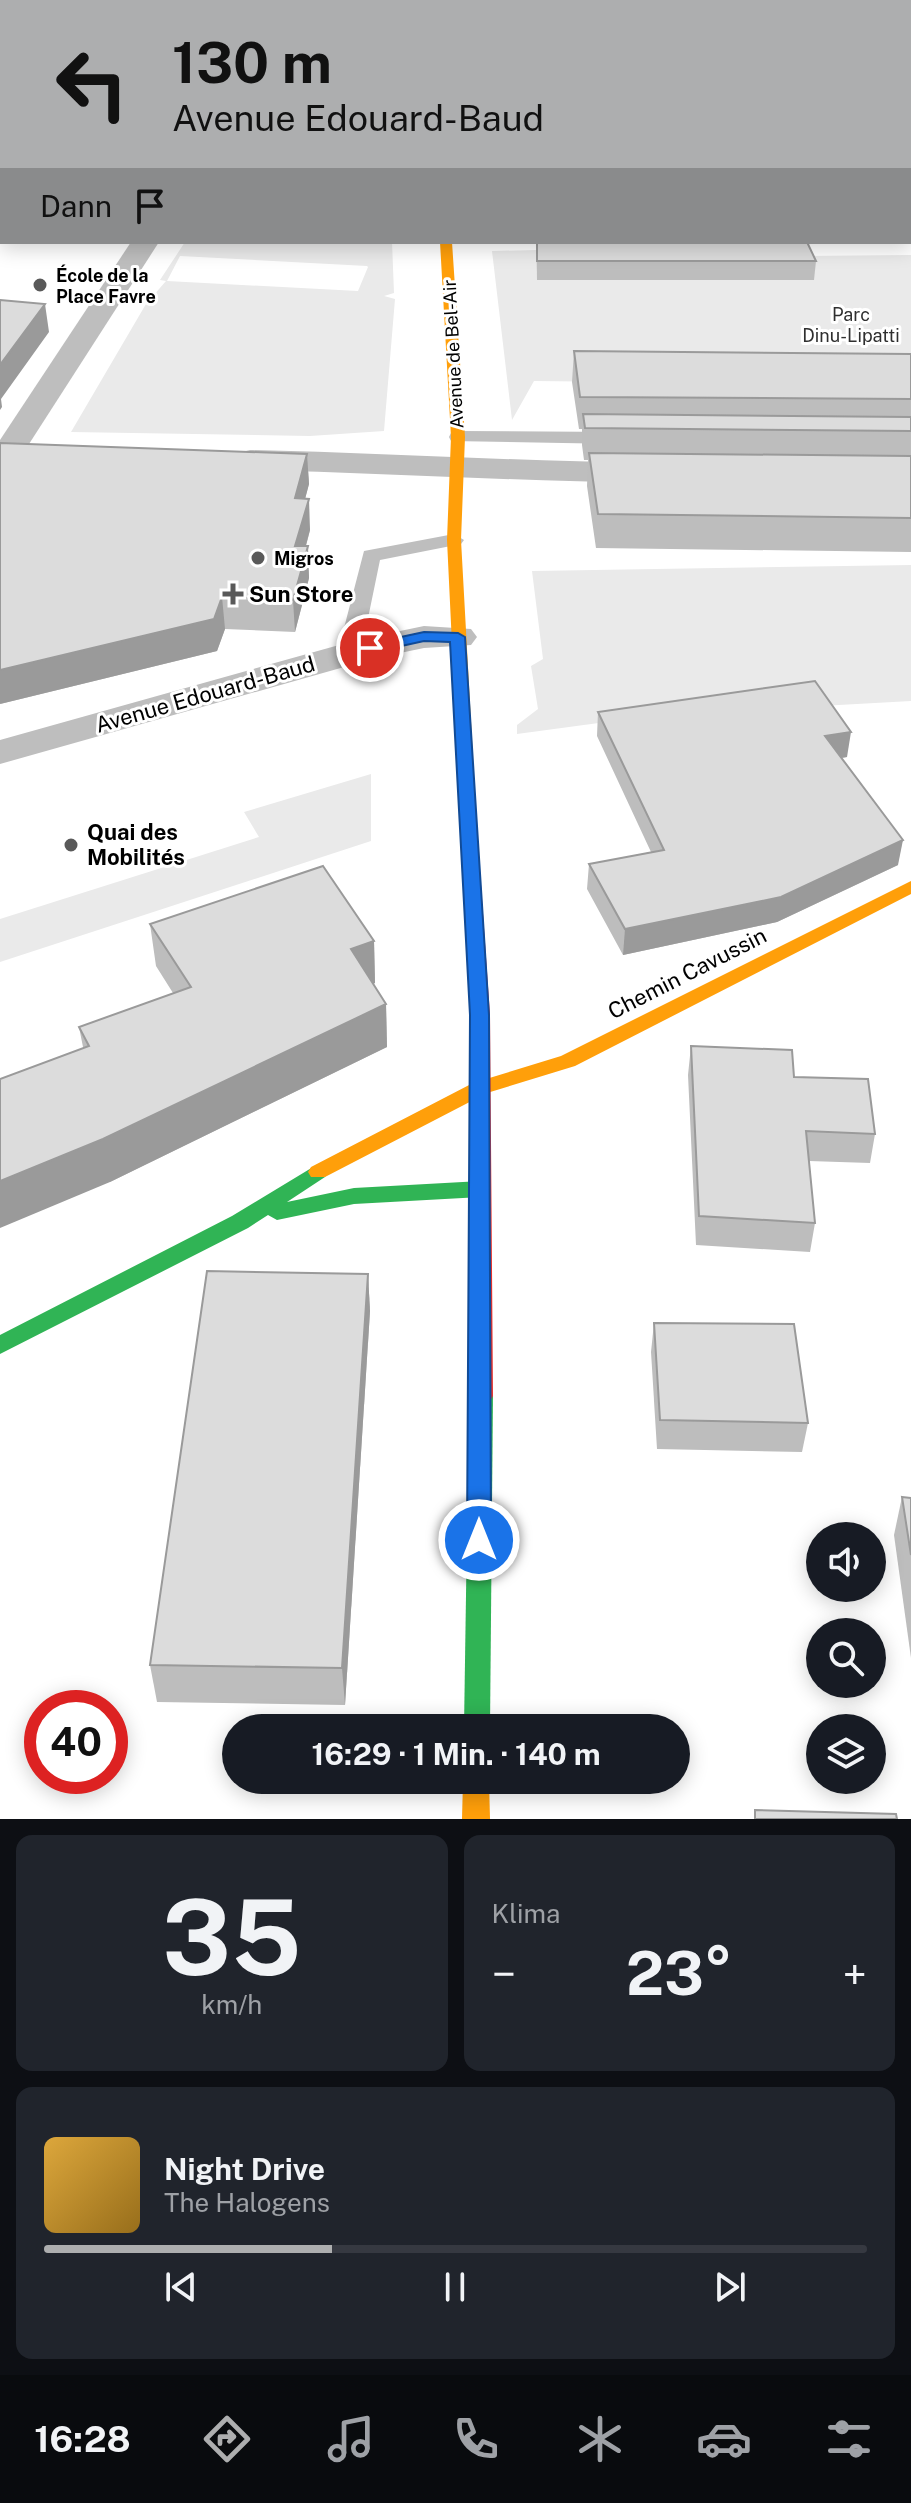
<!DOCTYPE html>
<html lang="de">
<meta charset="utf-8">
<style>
body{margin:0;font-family:"Public Sans",sans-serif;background:#20242c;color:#f1f3f6;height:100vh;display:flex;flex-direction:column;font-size:30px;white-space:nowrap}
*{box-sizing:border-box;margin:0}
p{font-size:26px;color:#9ea1a6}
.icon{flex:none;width:44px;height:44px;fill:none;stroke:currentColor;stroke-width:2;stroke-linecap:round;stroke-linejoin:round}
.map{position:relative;height:1819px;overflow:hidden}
.side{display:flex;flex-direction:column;gap:16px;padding:16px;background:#0d0f14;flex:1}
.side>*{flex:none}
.hud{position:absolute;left:0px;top:0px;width:912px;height:244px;box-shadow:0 4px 20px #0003;background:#adaeaf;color:#111;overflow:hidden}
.buttons{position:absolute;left:806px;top:1522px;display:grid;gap:16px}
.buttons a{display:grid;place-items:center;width:80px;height:80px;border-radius:50%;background:#171b24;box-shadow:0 4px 20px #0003;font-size:40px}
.speed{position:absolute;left:24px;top:1690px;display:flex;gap:16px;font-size:40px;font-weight:700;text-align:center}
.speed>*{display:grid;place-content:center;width:104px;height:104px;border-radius:50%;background:#171b24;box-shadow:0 4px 20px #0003;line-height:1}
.speed .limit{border:12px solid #d22;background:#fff;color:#111}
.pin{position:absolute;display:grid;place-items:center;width:68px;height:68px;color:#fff;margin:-34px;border:4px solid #fff;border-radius:50%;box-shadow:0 2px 8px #0007}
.me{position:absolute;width:88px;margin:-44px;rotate:0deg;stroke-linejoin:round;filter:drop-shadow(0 0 6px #0008)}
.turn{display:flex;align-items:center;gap:28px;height:168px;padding:0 40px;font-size:36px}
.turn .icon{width:104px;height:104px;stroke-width:2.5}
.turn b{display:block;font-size:56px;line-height:68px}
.then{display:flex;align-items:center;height:76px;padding:0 40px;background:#0003;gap:16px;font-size:30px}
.big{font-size:60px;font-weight:700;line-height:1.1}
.side .widget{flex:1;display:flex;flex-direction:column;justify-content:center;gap:12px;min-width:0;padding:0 28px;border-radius:16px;background:#20242c}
.side .dial{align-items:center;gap:0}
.dial b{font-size:104px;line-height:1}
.song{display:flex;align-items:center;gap:24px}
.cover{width:96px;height:96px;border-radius:12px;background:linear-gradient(135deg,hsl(40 70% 55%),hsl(40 70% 35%))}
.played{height:8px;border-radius:4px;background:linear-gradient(90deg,#adaeaf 35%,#363941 35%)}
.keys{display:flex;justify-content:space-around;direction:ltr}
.heat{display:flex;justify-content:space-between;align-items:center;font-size:44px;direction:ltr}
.side .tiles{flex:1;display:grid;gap:16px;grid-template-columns:1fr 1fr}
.widget:last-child{grid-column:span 2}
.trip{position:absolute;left:222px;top:1714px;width:468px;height:80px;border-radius:40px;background:#171b24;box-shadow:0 4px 20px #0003;font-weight:700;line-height:80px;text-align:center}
.dock{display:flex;height:128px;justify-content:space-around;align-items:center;background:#090b0e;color:#9ea1a6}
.dock .icon{width:56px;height:56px}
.dock .current{color:#adaeaf}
.dock b{font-size:36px;color:#f1f3f6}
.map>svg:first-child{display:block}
.green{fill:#eaeaea;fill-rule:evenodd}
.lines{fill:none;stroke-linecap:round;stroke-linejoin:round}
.lane{fill:#bebebe;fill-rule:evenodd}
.street{fill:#bebebe;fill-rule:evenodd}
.fast{fill:#30b455;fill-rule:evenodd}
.slow{fill:#ff9f0a;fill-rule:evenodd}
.jam{fill:#e5322d;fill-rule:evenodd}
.wall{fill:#bdbdbd}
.shaded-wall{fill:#9a9a9a}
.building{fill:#dcdcdc;stroke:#9a9a9a;stroke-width:2}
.route{fill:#1a73e8;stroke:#114b97;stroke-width:2}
.poi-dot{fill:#595959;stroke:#fff;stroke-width:3}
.labels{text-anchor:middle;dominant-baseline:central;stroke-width:6;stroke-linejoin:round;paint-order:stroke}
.far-poi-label{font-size:18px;font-weight:bold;fill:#000;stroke:#fff;text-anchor:start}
.far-park-label{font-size:18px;fill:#2f2f2f;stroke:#fff}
.far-street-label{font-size:18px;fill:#000;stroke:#fff}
.poi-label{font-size:22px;font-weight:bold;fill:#000;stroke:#fff;text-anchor:start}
.street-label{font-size:22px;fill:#000;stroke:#fff}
</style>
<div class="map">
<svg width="911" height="1819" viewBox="0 0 911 1819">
<rect width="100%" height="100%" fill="#fff"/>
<g class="green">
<path d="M185,242H392L394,293L384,296L395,299L384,431L310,436L71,432L146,304L166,281L160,280ZM180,256L367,266L368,267L358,291L167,281Z"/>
<path d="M536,250L537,280L803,256L911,255V385L534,381L512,420L492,251Z"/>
<path d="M911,565V701L658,715L517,734V725L538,709L531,666L543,659L532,571Z"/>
<path d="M371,774V841L0,962V919L259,837L244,812Z"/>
</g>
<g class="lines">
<g class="lane">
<rect x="0" y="82" width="2" height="8"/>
<rect x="910" y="181" width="1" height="10"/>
<path d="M458,431L618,432L627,438L618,444L451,441L449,437L451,433Z"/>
<path d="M454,534L464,540L461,544L380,560L366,628L381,648L378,653H362L344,628L364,551Z"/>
</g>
<g class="street">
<rect x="0" y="43" width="2" height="14"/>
<rect x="0" y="196" width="2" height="16"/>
<path d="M131,242H159L20,458L9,461L0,458V440Z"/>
<path d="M250,450C383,453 516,461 649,463L661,466L666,473L661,480L649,483C516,481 383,473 250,470L238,467L234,460L238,453Z"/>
<path d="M424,626L471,629L477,637L471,645L424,648L376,658L0,764V740L357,640Z"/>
</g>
<g class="fast">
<path d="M318,1164L325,1167L328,1172L325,1177L287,1202L354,1188L481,1181L488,1183L491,1189L488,1195L481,1197L354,1204L277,1220L268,1215L248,1228L0,1354V1335L232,1216Z"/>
<path d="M481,1387L489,1389L493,1396L490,1728H464L469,1396L473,1389Z"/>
</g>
<g class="slow">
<path d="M440,242H452L465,437L461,540L476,812L468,817L460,812L447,540L451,437Z"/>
<path d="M911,881V894L575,1066L487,1093L325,1177H311L308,1172L311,1167L473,1083L561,1056Z"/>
<path d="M463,1780H489L490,1819H462Z"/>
</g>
<g class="jam">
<path d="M0,94L2,95V101L0,100Z"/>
<path d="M468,807L476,812L490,1015L493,1396L489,1403L481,1405L473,1403L469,1396L470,1015L460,812Z"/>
</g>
</g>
<g class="wall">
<path d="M0,0H911V172L910,2H2V41H0Z"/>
<path d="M536,242H807L816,261L814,280H537Z"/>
<path d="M574,351L911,354V552L596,548L587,486L588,460H584L582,445V429H579L572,382Z"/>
<path d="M307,454L309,484L305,499L310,530L306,546L309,578L295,632L225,629L217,651L0,704Z"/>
<path d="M598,712L847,757L841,758L898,865L777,922L623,955L587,889L589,864L651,852L597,736Z"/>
<path d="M150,924L374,941L375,983L373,984L386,1004L387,1047L110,1182L79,1027L173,993L156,966Z"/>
<path d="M691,1046L875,1134L870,1163L809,1161L815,1223L810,1252L696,1245L688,1075Z"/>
<path d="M368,1274L370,1311L345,1705L157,1702L150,1665Z"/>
<path d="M654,1323L808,1423L802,1452L657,1449L651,1352Z"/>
<path d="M902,1497L911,1498V1658L894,1535Z"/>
</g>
<g class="shaded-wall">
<path d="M2,24V41H0V25Z"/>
<path d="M45,304L49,332L1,399L2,407L0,410V365Z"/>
<path d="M307,454L309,484L297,529L295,498Z"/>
<path d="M309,499L310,530L297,578L295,546Z"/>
<path d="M308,546L309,578L295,632L293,600Z"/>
<path d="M222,597L225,629L217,651L0,704V670Z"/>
<path d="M851,732L847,757L822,761L825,736Z"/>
<path d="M903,840L898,865L777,922L623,955L625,929Z"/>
<path d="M374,941L375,983L352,992L351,949Z"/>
<path d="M386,1004L387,1047L110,1182L0,1228V1181Z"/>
<path d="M368,1274L370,1311L345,1705L342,1668Z"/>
</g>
<g class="building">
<path d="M0,0H910V2H2V24L0,25Z"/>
<path d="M910,4H911L910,82Z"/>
<path d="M910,97L911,103V154H910Z"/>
<path d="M537,242H807L816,261H537Z"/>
<path d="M0,300L45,304L0,365Z"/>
<path d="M574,351L911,354V399L580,397Z"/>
<path d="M583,414L911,417V431L585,428Z"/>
<path d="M0,443L307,454L295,498L309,499L295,546H308L293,600L222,597L214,619L0,670Z"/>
<path d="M589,453L911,456V518L598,514Z"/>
<path d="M815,681L851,732L825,736L903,840L781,897L625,929L589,864L664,850L598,712Z"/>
<path d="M323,866L374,941L351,949L386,1004L103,1139L0,1181V1079L89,1046L79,1027L191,987L150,924Z"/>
<path d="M691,1046L792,1050L794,1077L868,1079L875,1134L806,1131L815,1223L699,1216Z"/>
<path d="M207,1271L368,1274L342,1668L150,1665Z"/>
<path d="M654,1323L794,1324L808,1423L660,1420Z"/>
<path d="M902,1497L911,1498V1555Z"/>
<path d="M755,1810L896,1814L897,1819H755Z"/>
</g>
<path class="route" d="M424,632L458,633L465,637L489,1015L491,1540L488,1547L479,1551L470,1547L467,1540L470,1015L450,642L424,641L370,653L362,648L364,645Z"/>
<g class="poi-dot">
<circle cx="40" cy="285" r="8"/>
<circle cx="258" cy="558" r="8"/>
<path d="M229 582h8v8h8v8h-8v8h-8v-8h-8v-8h8z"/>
<circle cx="71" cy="845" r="8"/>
</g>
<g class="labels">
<g class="far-poi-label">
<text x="56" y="275">École de la<tspan x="56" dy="21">Place Favre</tspan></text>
<text x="274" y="558">Migros</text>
</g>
<g class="far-park-label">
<text x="851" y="314">Parc<tspan x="851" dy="21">Dinu-Lipatti</tspan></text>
</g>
<g class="far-street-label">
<text transform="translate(453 354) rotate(-93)">Avenue de Bel-Air</text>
</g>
<g class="poi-label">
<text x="249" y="594">Sun Store</text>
<text x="87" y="832">Quai des<tspan x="87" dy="25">Mobilités</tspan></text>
</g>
<g class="street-label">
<text transform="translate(205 694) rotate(-16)">Avenue Edouard-Baud</text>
<text transform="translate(687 973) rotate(-27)">Chemin Cavussin</text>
</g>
</g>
</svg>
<div class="buttons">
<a><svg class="icon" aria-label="sound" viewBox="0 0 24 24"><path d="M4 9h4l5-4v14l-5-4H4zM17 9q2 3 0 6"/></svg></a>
<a><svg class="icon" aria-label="search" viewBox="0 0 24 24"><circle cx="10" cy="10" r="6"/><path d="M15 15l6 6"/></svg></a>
<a><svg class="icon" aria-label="layers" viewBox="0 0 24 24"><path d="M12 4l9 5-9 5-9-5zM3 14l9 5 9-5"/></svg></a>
</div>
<div class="speed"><div class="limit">40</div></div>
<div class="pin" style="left:370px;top:648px;background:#d93025"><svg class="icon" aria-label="arrive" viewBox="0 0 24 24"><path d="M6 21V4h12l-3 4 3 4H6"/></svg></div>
<svg class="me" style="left:479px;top:1540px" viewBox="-20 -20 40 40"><circle r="17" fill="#1a73e8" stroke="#fff" stroke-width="3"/><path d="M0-11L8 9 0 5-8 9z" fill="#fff"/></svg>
<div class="trip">16:29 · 1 Min. · 140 m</div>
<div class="hud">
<div class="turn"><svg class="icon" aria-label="left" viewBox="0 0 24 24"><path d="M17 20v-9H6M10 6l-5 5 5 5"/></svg><div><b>130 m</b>Avenue Edouard-Baud</div></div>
<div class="then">Dann<svg class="icon" aria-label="arrive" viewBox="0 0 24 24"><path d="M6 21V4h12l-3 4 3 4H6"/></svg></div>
</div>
</div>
<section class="side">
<div class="tiles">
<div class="widget dial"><b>35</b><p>km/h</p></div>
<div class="widget"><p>Klima</p>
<div class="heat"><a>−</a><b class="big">23°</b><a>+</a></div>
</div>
<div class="widget">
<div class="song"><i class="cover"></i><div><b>Night Drive</b><p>The Halogens</p></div></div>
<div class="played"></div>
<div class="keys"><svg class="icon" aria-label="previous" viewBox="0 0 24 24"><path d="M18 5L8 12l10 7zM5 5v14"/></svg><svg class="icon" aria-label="pause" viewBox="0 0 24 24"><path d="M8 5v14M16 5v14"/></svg><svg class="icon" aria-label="next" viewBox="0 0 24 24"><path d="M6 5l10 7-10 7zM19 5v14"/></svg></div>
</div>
</div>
</section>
<nav class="dock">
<b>16:28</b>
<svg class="icon current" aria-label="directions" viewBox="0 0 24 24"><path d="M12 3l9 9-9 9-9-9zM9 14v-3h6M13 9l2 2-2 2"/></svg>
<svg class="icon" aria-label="music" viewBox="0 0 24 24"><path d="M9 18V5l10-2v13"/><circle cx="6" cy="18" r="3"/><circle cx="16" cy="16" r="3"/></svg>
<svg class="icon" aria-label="phone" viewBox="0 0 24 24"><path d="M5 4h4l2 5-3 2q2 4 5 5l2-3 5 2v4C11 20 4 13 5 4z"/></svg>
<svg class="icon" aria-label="climate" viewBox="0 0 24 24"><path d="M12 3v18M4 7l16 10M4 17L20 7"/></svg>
<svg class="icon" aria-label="car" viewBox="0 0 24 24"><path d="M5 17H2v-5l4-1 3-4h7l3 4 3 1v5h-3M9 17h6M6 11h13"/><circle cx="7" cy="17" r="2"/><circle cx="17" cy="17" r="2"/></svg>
<svg class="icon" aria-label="filters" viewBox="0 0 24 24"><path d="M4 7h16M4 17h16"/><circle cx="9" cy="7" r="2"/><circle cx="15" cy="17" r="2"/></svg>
</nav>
